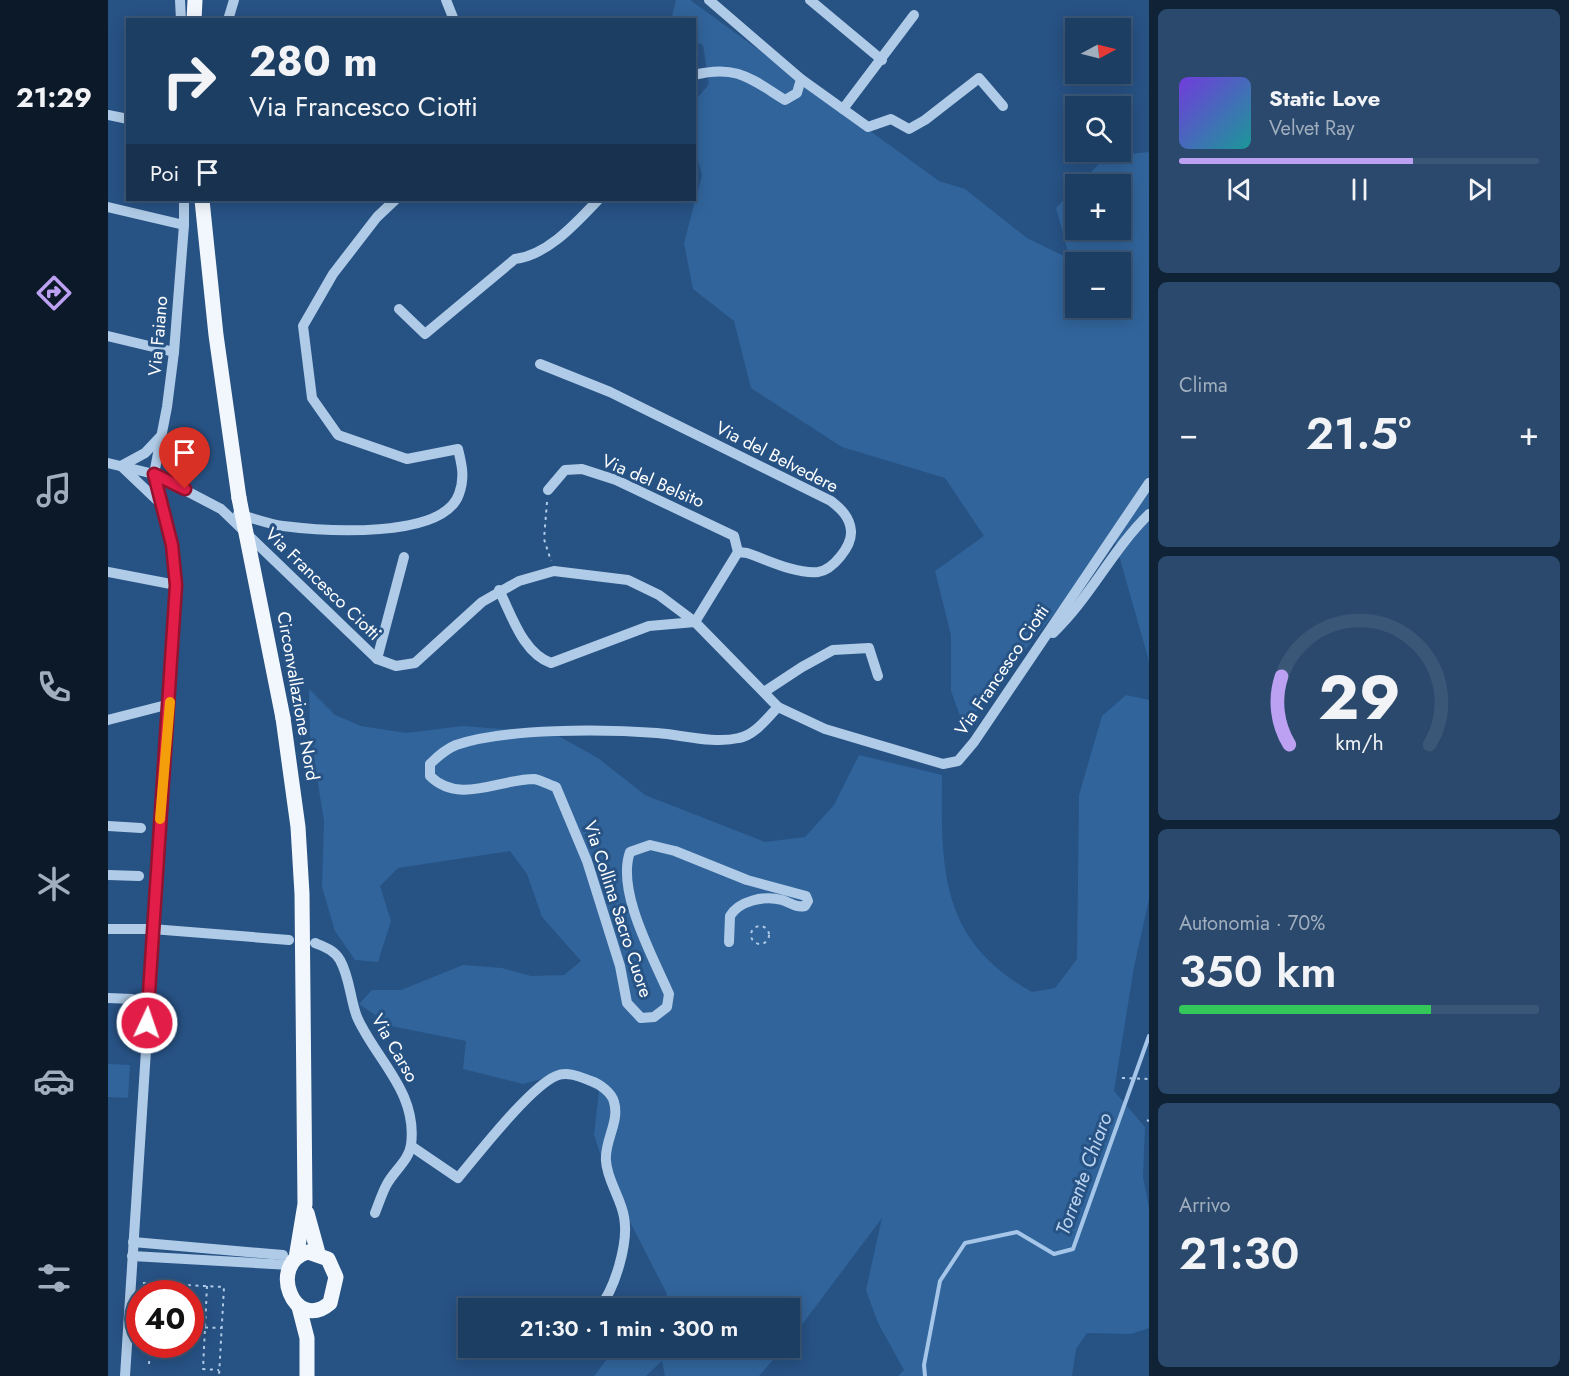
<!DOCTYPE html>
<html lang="it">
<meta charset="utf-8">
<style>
body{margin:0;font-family:Jost,sans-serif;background:#2a496c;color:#f1f3f6;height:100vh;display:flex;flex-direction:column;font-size:22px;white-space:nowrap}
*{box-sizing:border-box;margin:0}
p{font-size:20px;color:#a0aebe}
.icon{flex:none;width:33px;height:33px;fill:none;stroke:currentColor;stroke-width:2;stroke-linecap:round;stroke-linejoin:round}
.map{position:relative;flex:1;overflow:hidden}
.side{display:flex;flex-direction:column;gap:9px;padding:9px;background:#102236;width:420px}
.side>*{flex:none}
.hud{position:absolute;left:18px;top:18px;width:570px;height:183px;border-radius:0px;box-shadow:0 3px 15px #0003,0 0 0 2px #3b5778;background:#1d3e63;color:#f1f3f6;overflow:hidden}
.needle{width:39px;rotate:83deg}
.fabs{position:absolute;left:957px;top:18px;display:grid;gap:12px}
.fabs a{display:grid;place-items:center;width:66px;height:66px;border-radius:0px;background:#1d3e63;box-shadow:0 3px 15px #0003,0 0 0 2px #3b5778;font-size:30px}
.speed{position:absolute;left:18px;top:1280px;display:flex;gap:12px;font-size:30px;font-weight:700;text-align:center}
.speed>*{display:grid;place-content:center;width:78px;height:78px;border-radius:50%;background:#1d3e63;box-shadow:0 3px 15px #0003,0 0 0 2px #3b5778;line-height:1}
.speed .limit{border:9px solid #d22;background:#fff;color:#111}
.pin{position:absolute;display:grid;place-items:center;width:51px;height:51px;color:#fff;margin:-62px -26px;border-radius:50% 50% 50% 0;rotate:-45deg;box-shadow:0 0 6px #0007}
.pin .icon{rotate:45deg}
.me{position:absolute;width:66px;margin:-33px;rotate:3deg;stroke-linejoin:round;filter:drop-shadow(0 0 4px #0008)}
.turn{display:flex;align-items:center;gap:21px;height:126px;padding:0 24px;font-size:27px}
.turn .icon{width:78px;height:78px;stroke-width:2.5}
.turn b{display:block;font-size:42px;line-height:51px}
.then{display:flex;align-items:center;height:57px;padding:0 24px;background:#0003;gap:12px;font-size:22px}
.big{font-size:45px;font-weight:600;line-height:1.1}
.side .widget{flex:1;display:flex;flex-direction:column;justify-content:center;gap:9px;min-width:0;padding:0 21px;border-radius:9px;background:#2a496c}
.side .dial{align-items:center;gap:0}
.dial svg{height:156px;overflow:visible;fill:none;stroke:#3b5778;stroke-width:7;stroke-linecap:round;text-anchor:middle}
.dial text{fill:#f1f3f6;stroke:none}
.song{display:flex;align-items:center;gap:18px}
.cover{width:72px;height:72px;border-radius:9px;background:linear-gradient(135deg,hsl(260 70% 55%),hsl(180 70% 35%))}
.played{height:6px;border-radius:3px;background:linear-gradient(90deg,#bca0f2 65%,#3b5778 65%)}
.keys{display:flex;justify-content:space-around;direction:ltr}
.heat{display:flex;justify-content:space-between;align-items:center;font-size:33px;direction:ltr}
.charge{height:9px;border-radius:4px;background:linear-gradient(90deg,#34c759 70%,#3b5778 0)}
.trip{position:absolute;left:350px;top:1298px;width:342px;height:60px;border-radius:0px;background:#1d3e63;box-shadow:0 3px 15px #0003,0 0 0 2px #3b5778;font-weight:600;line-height:60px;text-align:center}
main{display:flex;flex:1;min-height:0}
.tab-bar{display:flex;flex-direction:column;width:108px;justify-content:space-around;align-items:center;background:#0c1928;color:#a0aebe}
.tab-bar .icon{width:42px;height:42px}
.tab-bar .current{color:#bca0f2}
.tab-bar b{font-size:27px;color:#f1f3f6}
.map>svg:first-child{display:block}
.green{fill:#31649b;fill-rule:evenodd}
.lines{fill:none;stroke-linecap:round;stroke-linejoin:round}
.stream{stroke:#a5c6e8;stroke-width:4}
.path{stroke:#b0cbe7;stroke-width:2;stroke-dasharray:3 4.5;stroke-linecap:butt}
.minor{stroke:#b0cbe7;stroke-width:10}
.major{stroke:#f2f7fe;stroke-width:15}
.major-bridge{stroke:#f2f7fe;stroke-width:15}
.route-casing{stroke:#92132f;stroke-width:15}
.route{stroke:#e11d48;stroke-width:10}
.slow{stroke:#f59e0b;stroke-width:10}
.labels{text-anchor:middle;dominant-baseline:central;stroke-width:6;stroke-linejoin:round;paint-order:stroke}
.street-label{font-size:18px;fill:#fff;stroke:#275284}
.water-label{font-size:20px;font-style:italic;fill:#bcd4ef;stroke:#275284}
</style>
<main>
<nav class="tab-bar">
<b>21:29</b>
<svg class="icon current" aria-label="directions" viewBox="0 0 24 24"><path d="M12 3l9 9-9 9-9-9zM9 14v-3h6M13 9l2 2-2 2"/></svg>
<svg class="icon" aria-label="music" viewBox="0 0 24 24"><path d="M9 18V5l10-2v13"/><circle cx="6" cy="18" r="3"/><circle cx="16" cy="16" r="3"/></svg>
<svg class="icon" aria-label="phone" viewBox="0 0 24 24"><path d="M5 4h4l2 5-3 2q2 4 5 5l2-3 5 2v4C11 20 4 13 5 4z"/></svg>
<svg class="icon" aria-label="climate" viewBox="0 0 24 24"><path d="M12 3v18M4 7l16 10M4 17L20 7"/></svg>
<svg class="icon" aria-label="car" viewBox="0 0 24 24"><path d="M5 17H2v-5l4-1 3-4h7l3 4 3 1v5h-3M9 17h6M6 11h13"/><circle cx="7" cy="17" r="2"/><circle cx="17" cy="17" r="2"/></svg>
<svg class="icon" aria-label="filters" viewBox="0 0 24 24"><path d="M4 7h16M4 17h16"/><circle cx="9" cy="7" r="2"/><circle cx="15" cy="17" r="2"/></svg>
</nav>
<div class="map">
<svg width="1041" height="1376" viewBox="0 0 1041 1376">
<rect width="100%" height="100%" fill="#275284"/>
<g class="green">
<path d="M568,0H582L831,181L857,189L919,238L962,259L948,208L967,188L968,230H1012V184H971L999,156L1041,152V661L1006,538L856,727L843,691V635L827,571L876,536L837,478L734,447L643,388L626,321L585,289L576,243L594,175L587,149V101L601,84L595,45L587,42L586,20H563ZM968,262H1012V308H968Z"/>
<path d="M201,689L227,715L253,726L298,733L355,726L445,733L490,758L537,795L657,842L697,837L726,805L751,755L834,775C833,870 832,941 924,992L947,988L969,959L971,795L994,716L1018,695L1041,700V899L1026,967L1006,1091L1037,1127L1035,1177L1041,1208V1328L1023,1334L979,1333L968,1349L964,1376H790L796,1370L770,1323L758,1290L774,1218L681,1342V1308H553L559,1294L502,1183L486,1135L491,1091L454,1073L415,1084L355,1069L358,1041L283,1026L251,1004L264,990H293L355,965L394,968L423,976L456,975L473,961L434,917L419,874L402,851L290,868L272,886L283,921L270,962L247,960L227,931L214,887L216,821L202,734Z"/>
<path d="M0,1064L22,1065L20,1098L0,1097Z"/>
<path d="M511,1347H676L651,1376H557L554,1361L538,1376H486L505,1351Z"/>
</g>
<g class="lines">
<path class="stream" d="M817,1376L816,1365L832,1281L857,1243L909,1232L946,1254L965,1249L1041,1036"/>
<g class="path">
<path d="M439,502L436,539L443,561"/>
<circle cx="652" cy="935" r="9"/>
<path d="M1014,1078L1041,1079"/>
<path d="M1039,1120L1041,1121"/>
<path d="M35,1283L116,1287L111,1376"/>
<path d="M99,1286L95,1369L111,1370"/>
<path d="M35,1291H44"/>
<path d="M44,1293L45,1284"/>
<path d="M82,1327L113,1328"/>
<path d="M41,1364L42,1344"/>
</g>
<g class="minor">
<path d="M72,0L73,20"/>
<path d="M338,0L346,20"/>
<path d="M702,0L774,60"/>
<path d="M120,20L126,0"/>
<path d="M586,75C629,64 643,79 677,100L689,93L693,79L601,0"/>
<path d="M693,79L760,127L783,119L801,129L817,120L871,78L895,106"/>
<path d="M735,109L806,15"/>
<path d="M0,115L20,119"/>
<path d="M0,207L76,225"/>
<path d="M291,309L317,334L407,259C440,255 468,223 490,200"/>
<path d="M0,336L66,352"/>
<path d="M0,463L46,474L113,509L269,659L288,666L307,663L374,602L411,581L446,571L520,580L551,595L587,622L670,707L717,729L835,764L850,761L866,742L1041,483"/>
<path d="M13,466L54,505"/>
<path d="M13,466L37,453L53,436"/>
<path d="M440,490L457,470L474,469L508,480L626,536L630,552"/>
<path d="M130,514C145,518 160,524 175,526C214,531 335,540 351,494C357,478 354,465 350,449L299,459L230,435L204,398L195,326L225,274L269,217L287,200"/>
<path d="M0,572L68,585"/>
<path d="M391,590C404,616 415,653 443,663L541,626L587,622L630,552L639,553C660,560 687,574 710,572C725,570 744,546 743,531C742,517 733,509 723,501L502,392L432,364"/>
<path d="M945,633C982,598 1004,550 1041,514"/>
<path d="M269,659L296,557"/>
<path d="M656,692L694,667L725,650L761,648L770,676"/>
<path d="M0,720L62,704"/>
<path d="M0,826L33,828"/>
<path d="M0,875L31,876"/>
<path d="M0,929H44L181,940"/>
<path d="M621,942L622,916C631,901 656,895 674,900C683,903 688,908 697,906L700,901L698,896L639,880L567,851L542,845L522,852C508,891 545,957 561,994L559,1007L546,1017L533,1018L519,1003L512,966L479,861L448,787C441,785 433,780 426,779C391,779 351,805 322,776V764C330,756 338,749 348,745C398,728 496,729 549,733C575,735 606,744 631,738C647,735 659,718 670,707"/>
<path d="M207,943C217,947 226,950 232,960C242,978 242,999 249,1017C268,1060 310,1092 303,1145C301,1160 286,1171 279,1184C274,1193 271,1203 267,1213"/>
<path d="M0,998L24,999"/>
<path d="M303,1146L350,1178C371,1153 422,1087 448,1076C460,1071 472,1077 483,1081C492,1084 504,1093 506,1102C512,1122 496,1141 498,1161C499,1180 513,1198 516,1217C521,1242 507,1289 491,1308"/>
<path d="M25,1242L175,1255"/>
<path d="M24,1256L182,1265"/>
<path d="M454,1352L458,1347"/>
<path d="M17,1376L68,585L64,545L46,474L59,407L66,352L76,225V200"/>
</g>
<g class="major">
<path d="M86,20L87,0"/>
<path d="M94,200L108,335L131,498"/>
<path d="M175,718L190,827L194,894L197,1204L188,1258"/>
<path d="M199,1213L210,1253"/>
<path d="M200,1252L220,1259L228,1277L222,1303C186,1334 159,1263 200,1252Z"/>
<path d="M191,1307L199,1338V1376"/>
</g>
<path class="major-bridge" d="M131,498L175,718"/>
</g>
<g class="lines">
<defs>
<path id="route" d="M39,1023L68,585L64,545L46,474L77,489"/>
</defs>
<use href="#route" class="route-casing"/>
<use href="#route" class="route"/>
<path class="slow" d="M52,819L62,702"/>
</g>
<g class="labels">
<g class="street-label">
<text transform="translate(50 336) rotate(-85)">Via Faiano</text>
<text transform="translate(669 457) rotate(27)">Via del Belvedere</text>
<text transform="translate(545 481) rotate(23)">Via del Belsito</text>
<text transform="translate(215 584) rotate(44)">Via Francesco Ciotti</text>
<text transform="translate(894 670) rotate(-56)">Via Francesco Ciotti</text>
<text transform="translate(190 696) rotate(80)">Circonvallazione Nord</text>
<text transform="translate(510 909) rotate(72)">Via Collina Sacro Cuore</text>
<text transform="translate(287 1048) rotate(60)">Via Carso</text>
</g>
<g class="water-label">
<text transform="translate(976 1174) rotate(-70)">Torrente Chiaro</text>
</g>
</g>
</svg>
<div class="fabs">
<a><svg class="needle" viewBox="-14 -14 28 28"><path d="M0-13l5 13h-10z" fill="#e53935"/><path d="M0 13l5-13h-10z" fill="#a0aebe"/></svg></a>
<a><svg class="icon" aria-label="search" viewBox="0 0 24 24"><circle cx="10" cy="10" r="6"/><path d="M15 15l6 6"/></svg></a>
<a>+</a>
<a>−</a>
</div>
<div class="speed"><div class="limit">40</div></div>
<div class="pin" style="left:77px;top:489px;background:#d93025"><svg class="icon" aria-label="arrive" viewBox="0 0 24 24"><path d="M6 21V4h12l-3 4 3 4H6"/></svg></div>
<svg class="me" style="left:39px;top:1023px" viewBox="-20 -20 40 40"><circle r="17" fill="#e11d48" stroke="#fff" stroke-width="3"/><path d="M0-11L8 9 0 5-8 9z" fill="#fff"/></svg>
<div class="trip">21:30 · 1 min · 300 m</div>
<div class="hud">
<div class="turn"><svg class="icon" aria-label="right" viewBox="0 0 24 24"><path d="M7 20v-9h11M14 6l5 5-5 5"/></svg><div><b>280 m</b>Via Francesco Ciotti</div></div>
<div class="then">Poi<svg class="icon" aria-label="arrive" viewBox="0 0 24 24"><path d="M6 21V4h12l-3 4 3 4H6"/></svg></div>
</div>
</div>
<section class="side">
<div class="widget">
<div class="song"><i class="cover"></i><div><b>Static Love</b><p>Velvet Ray</p></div></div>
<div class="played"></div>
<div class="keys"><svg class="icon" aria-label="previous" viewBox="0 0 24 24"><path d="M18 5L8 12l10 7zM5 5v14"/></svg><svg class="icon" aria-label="pause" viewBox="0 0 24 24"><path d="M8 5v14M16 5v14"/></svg><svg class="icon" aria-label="next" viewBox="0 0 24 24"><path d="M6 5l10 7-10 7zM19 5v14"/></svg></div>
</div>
<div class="widget"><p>Clima</p>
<div class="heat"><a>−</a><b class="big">21.5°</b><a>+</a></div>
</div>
<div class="widget dial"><svg viewBox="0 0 100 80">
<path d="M14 69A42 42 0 1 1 86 69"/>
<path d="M14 69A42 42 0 0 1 10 34" stroke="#bca0f2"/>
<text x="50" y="56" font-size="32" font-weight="700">29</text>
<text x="50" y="72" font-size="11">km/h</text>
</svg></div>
<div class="widget"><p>Autonomia · 70%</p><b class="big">350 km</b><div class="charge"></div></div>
<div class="widget"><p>Arrivo</p><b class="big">21:30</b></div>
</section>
</main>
